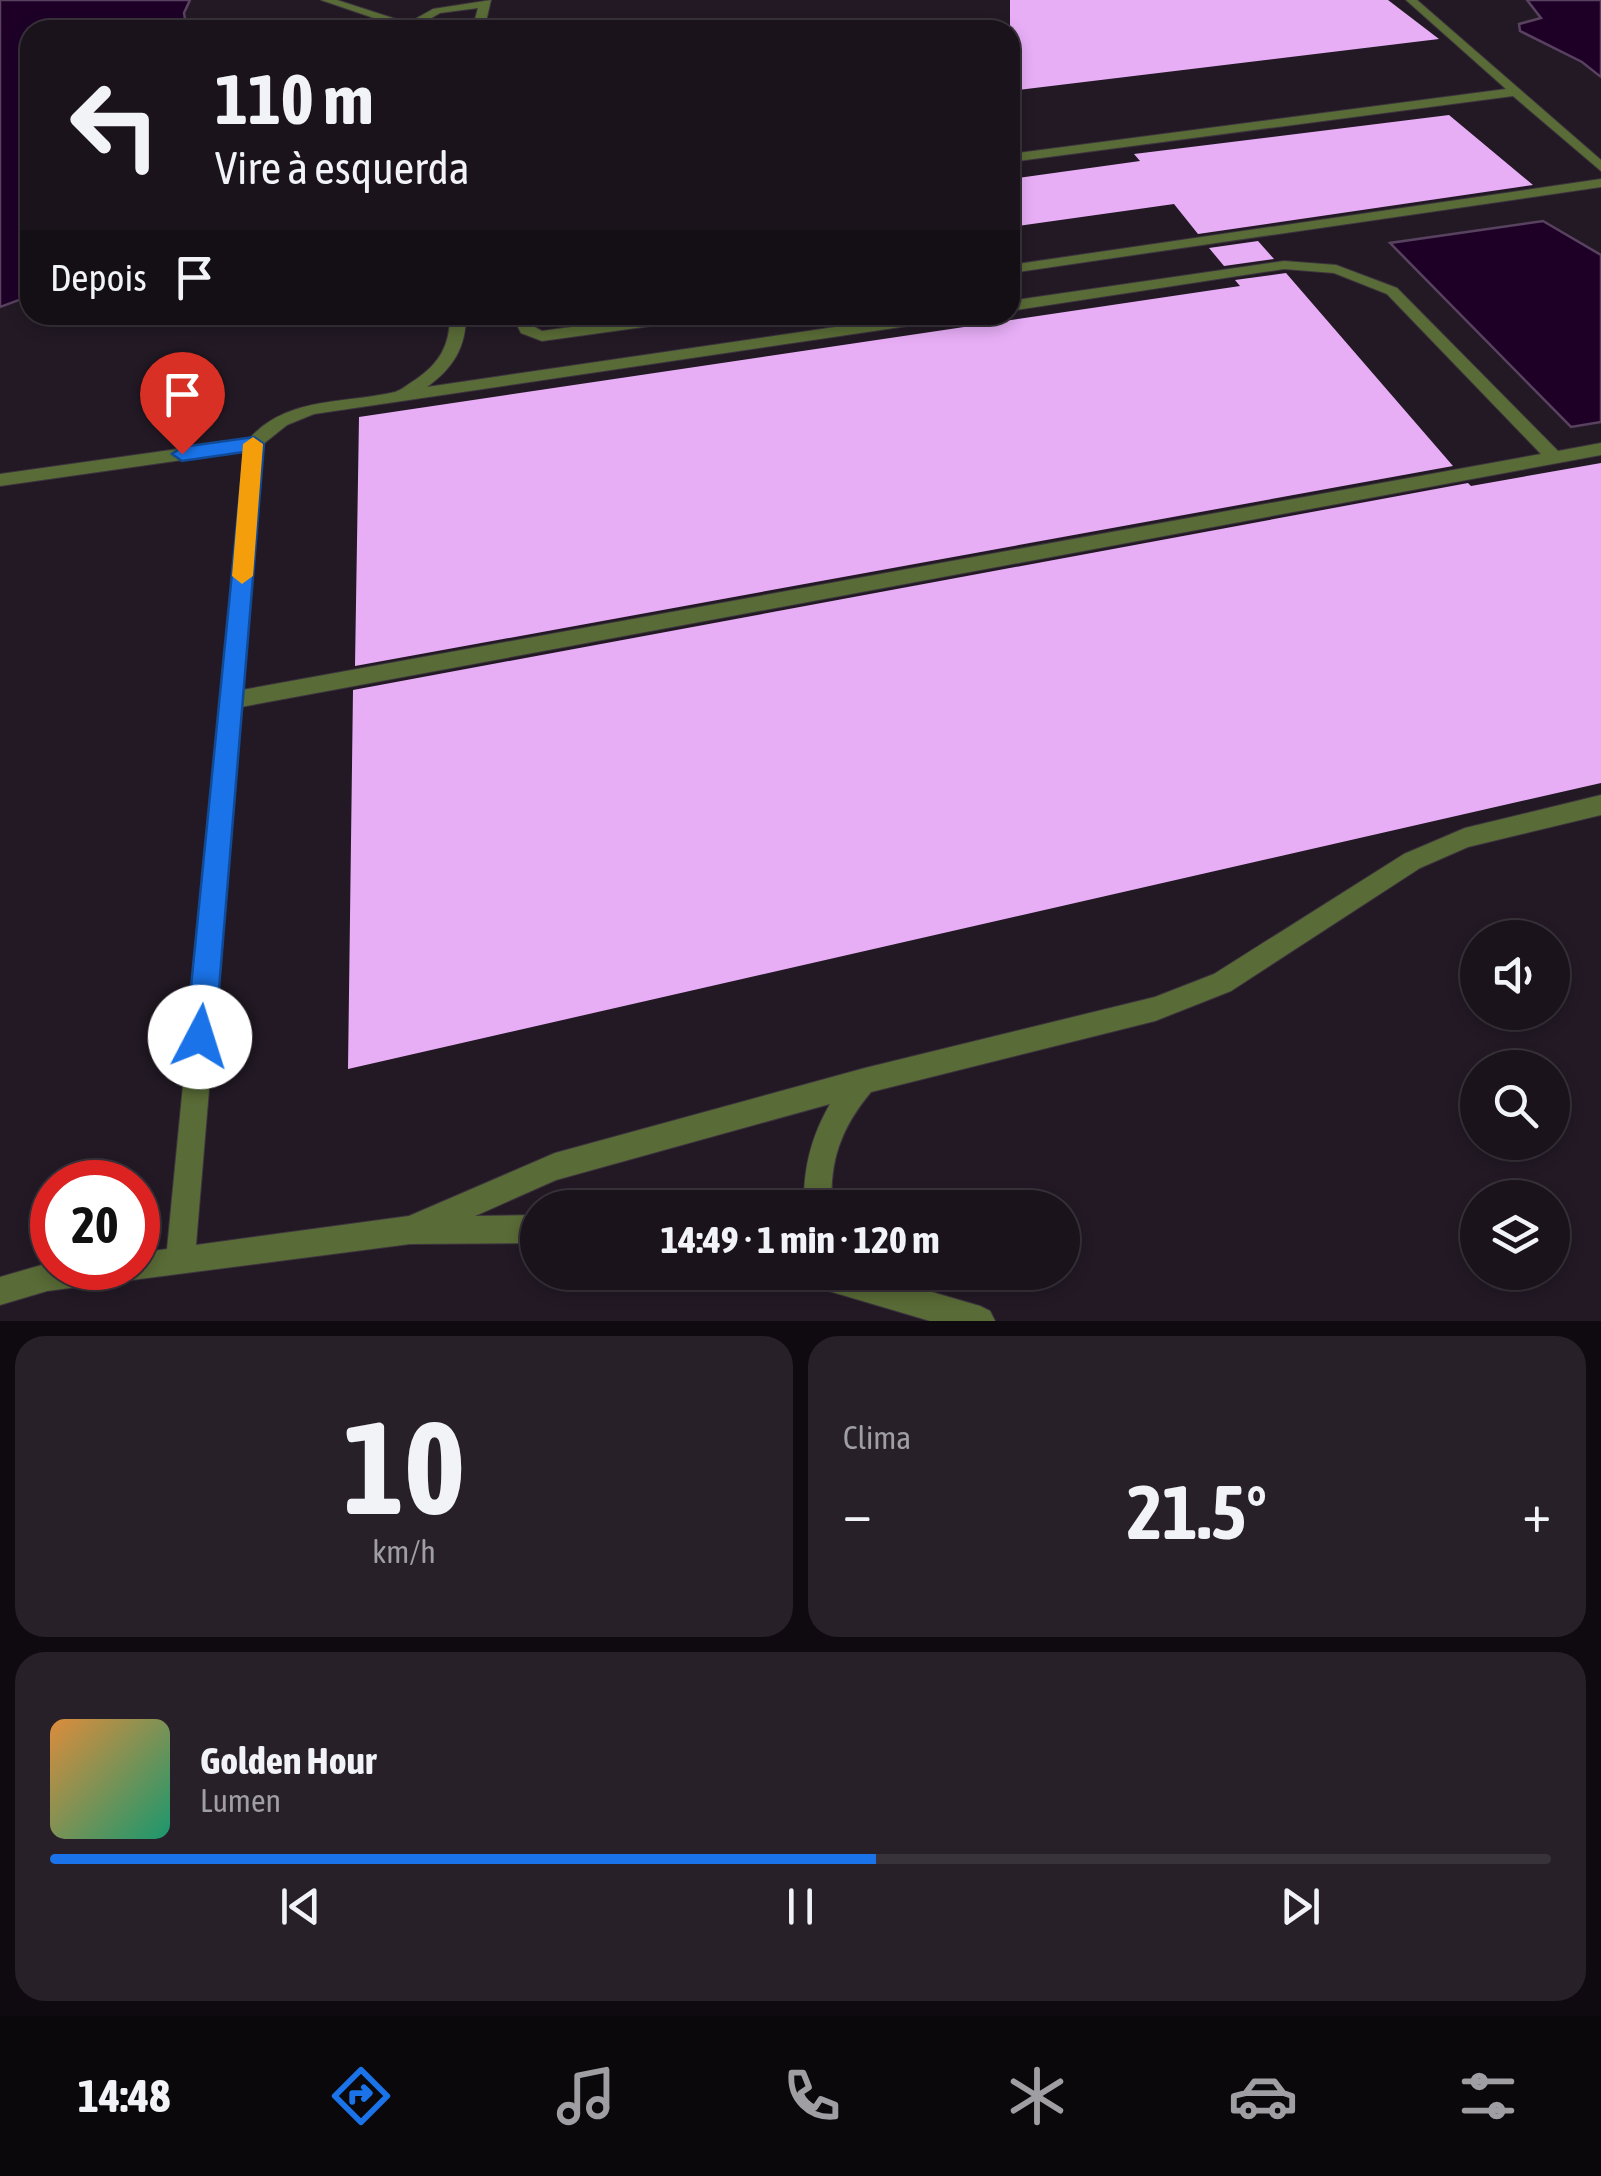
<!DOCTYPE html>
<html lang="pt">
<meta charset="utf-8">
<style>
body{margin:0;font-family:"Asap Condensed",sans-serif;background:#272028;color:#f1f3f6;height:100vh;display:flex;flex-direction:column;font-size:38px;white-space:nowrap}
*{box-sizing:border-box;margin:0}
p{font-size:32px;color:#9f9ea3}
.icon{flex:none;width:55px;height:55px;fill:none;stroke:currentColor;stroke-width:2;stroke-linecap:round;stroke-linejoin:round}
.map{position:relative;height:1321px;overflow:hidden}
.panel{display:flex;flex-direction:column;gap:15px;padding:15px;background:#0e0a0f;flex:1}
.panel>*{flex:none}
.top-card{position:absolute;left:20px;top:20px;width:1000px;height:305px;border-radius:30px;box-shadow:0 5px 15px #0003,0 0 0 2px #38323a;background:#1a131b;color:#f1f3f6;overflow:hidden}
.fabs{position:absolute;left:1460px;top:920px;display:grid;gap:20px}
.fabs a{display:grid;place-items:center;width:110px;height:110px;border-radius:50%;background:#1a131b;box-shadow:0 5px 15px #0003,0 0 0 2px #38323a;font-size:50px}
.speed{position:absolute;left:30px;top:1160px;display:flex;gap:20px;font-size:50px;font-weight:700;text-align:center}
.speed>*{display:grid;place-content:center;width:130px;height:130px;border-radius:50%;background:#1a131b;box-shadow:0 5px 15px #0003,0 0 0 2px #38323a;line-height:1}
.speed .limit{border:15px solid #d22;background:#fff;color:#111}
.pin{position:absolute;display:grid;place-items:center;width:85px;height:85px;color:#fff;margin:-102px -42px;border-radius:50% 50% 50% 0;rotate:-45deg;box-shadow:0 0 10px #0007}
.pin .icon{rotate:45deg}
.me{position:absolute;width:110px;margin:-55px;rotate:5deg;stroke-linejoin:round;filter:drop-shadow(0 0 8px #0008)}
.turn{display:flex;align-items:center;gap:35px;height:210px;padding:0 30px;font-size:45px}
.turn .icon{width:130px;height:130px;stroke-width:2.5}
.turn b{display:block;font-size:70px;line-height:85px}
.then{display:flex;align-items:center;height:95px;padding:0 30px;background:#0003;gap:20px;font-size:38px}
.big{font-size:75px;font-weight:700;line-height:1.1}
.panel .widget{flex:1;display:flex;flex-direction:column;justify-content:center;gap:15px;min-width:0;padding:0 35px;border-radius:30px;background:#272028}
.panel .dial{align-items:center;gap:0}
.dial b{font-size:130px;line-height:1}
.song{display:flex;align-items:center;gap:30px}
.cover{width:120px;height:120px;border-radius:15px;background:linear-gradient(135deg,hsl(30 70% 55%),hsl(160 70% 35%))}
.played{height:10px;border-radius:5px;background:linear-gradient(90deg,#1a73e8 55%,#38323a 55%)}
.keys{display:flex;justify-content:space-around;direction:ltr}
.heat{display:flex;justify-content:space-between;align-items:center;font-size:55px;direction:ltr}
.panel .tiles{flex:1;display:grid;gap:15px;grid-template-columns:1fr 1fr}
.widget:last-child{grid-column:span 2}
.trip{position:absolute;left:520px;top:1190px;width:560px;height:100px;border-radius:50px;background:#1a131b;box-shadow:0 5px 15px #0003,0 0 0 2px #38323a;font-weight:700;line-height:100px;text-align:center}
.dock{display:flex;height:160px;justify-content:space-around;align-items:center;background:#0a080b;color:#9f9ea3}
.dock .icon{width:70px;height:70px}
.dock .active{color:#1a73e8}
.dock b{font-size:45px;color:#f1f3f6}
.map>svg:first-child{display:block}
.water{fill:#1e0027;stroke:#58425f;stroke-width:2.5}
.building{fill:#e7aef6}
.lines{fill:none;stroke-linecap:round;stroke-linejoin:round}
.service-casing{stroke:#3d343f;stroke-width:2}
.service{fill:#596b36;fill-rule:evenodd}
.route{fill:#1a73e8;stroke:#114b97;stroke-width:2.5}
.slow{fill:#f59e0b}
</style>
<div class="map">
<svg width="1601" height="1321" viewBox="0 0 1601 1321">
<rect width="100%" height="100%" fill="#221924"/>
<g class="water">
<path d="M0,0H190L184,13L187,30H30V296L0,307Z"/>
<path d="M1527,0H1601V77L1582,62L1520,31L1519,24L1541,18Z"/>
<path d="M1543,221L1601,255V422L1571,427L1390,243Z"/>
</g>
<g class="building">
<path d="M1010,0H1388L1439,39L1010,91Z"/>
<path d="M1449,115L1533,185L1198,234L1174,204L1010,227V179L1140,161L1134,154Z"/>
<path d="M1258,241L1274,259L1224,266L1209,248Z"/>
<path d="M1286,273L1453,466L355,666L359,417L1240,286L1235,280Z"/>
<path d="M1601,463V783L348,1069L353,690L1468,483L1471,486Z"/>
</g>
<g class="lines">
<defs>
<g id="service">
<path d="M321,0H337L408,23L433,9L491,0L484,30H472L478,8L440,13L418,26L426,30H409Z"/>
<path d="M1406,0H1417L1601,160V171L1513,96L1010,162V154L1506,89Z"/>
<path d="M1601,179V187L1010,273V265Z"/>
<path d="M1284,261L1336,265L1397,288L1558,451L1601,443V455L241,707L196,1245L409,1216L555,1153L865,1068L1155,997L1214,974L1404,854L1465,828L1601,795V815L1468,847L1420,868L1231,991L1155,1021L871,1092C841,1128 829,1161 832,1208H804C803,1169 811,1137 830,1104L556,1180L475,1216L538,1215V1243L410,1244L47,1291L0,1305V1277L52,1262V1268H138V1253L167,1249L245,451L0,486V474L249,439C287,396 344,404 395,392C402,390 408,384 415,380C440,363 450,345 450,315H466C466,348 453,368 427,387L917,315H956L948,320L314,414L287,425L262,445L242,690L1541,454L1387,294L1334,273L1284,269L1010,311V301Z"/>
<path d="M374,315H422C412,323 389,325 377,322Z"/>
<path d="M512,315H528L531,325L542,331L660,315H702L694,320L542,341L521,333Z"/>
<path d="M798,1272H863L980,1306L990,1311L995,1321H930L812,1286L802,1282Z"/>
</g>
</defs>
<use href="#service" class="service-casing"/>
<use href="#service" class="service"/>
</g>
<path class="route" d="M254,437L264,444L215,1037L210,1047L200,1052L190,1047L186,1037L244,452L182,461L172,454L182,447Z"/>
<path class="slow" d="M253,437L263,444L253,576L242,584L232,576L243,444Z"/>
</svg>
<div class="fabs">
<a><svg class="icon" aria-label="sound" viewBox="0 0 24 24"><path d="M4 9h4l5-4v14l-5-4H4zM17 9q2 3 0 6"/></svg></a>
<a><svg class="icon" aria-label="search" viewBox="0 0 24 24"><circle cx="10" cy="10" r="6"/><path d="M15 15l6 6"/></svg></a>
<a><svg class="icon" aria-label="layers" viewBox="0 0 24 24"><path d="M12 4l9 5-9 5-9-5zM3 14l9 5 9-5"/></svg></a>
</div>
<div class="speed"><div class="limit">20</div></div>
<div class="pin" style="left:182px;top:454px;background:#d93025"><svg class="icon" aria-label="arrive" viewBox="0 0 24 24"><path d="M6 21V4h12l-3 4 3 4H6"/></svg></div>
<svg class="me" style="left:200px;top:1037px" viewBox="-20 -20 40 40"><circle r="19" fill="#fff"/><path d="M0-13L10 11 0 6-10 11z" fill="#1a73e8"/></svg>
<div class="trip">14:49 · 1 min · 120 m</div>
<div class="top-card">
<div class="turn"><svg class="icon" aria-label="left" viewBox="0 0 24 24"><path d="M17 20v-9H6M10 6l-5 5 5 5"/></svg><div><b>110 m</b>Vire à esquerda</div></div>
<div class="then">Depois<svg class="icon" aria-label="arrive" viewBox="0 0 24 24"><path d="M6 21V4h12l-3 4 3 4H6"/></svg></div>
</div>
</div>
<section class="panel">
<div class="tiles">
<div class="widget dial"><b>10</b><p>km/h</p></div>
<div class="widget"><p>Clima</p>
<div class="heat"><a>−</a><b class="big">21.5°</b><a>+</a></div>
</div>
<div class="widget">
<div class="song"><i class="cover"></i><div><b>Golden Hour</b><p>Lumen</p></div></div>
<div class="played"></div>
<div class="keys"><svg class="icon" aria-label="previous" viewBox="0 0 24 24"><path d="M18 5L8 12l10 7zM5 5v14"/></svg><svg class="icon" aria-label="pause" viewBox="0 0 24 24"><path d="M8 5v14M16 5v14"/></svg><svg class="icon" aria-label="next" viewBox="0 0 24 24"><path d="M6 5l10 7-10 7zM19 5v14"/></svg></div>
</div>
</div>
</section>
<nav class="dock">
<b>14:48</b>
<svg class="icon active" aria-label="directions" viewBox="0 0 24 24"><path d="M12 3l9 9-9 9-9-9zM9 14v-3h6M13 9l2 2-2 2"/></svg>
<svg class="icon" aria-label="music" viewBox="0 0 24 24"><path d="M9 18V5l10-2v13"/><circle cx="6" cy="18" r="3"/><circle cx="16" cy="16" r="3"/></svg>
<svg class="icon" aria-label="phone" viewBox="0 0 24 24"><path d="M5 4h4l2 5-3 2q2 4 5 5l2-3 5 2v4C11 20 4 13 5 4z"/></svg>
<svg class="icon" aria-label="climate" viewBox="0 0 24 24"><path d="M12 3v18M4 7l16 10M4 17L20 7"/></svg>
<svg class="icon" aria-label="car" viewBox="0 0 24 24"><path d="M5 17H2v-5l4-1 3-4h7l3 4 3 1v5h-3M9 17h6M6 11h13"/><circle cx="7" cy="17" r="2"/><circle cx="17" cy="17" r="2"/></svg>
<svg class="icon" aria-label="filters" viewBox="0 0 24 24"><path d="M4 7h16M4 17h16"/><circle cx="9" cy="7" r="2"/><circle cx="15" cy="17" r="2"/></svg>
</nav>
